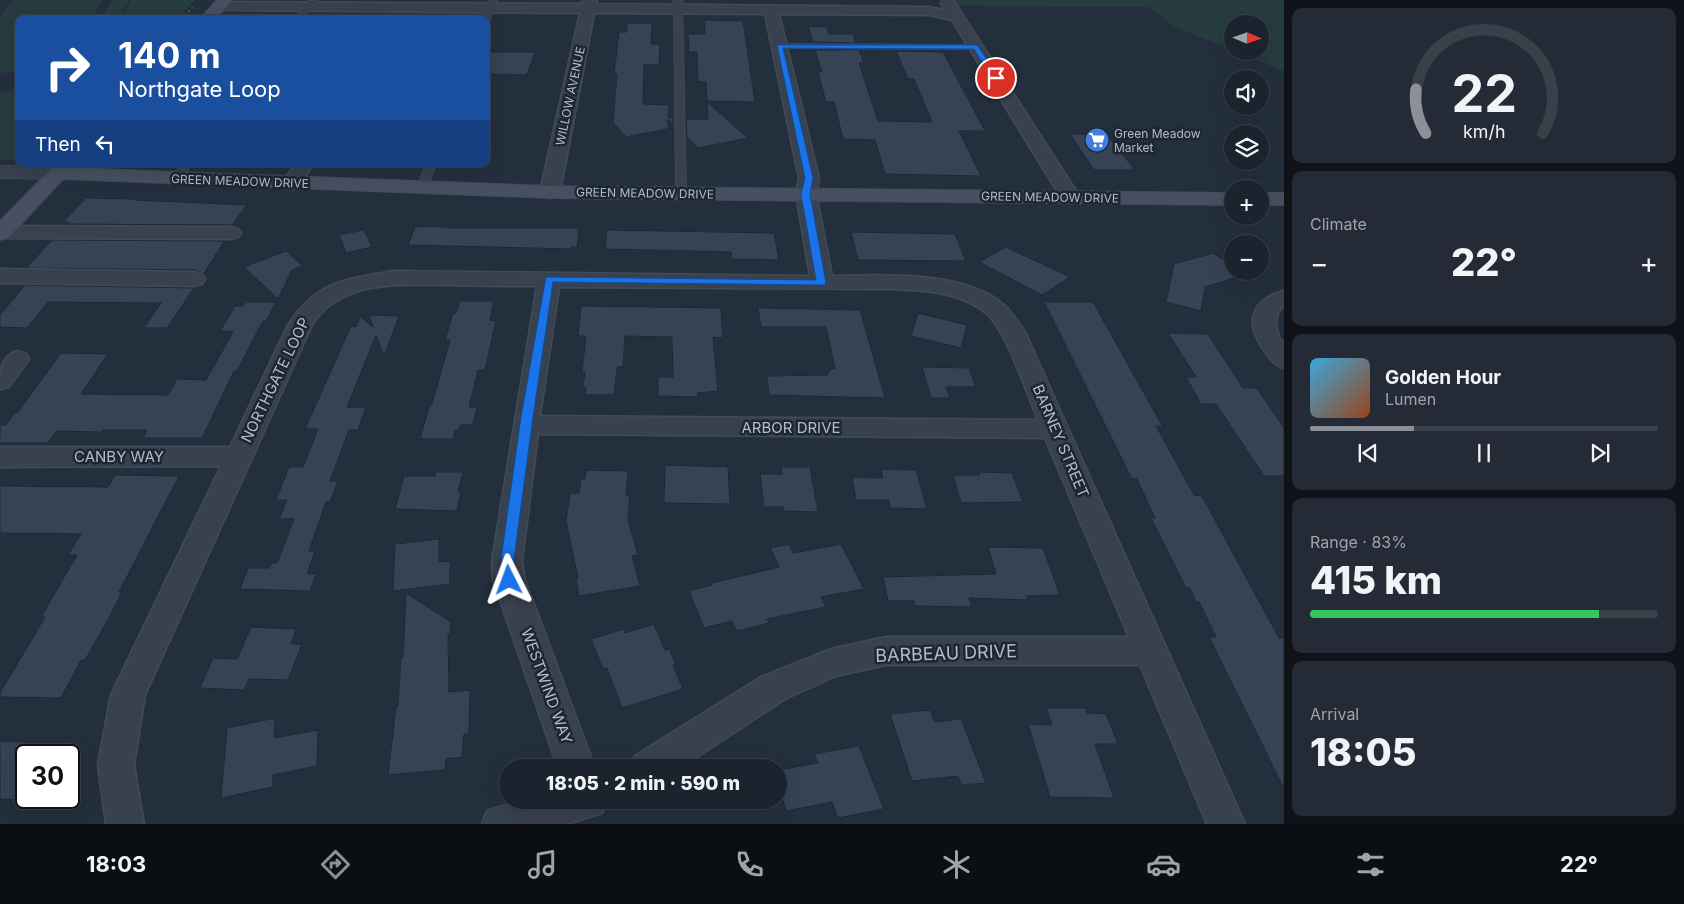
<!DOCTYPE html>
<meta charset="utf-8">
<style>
body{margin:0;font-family:Inter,sans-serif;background:#242b36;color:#f1f3f6;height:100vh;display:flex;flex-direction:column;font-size:19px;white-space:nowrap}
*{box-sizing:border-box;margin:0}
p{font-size:16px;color:#a0a4aa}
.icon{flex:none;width:28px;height:28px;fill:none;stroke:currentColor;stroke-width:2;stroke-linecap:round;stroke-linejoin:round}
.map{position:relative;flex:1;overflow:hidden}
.side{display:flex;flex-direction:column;gap:8px;padding:8px;background:#0f1319;width:400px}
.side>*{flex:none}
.hud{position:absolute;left:15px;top:15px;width:475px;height:152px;border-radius:10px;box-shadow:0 5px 20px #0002,0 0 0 1px #39404a;background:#1a4fa0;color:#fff;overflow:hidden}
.needle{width:32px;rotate:92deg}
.tools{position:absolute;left:1224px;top:15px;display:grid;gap:10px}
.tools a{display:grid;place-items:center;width:45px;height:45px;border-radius:50%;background:#1b232e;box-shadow:0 5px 20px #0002,0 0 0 1px #39404a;font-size:25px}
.speed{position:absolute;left:15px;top:744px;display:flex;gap:10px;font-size:25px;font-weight:700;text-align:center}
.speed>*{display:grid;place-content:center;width:65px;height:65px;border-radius:50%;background:#1b232e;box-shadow:0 5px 20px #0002,0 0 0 1px #39404a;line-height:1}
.speed .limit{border:2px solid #111;border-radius:8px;background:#fff;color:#111}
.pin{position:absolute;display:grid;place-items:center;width:42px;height:42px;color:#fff;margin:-21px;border:2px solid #fff;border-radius:50%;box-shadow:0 1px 5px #0007}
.me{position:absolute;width:55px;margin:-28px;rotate:357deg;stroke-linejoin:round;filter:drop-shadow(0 0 4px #0008)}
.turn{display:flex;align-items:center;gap:18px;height:105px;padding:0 20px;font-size:22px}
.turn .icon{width:65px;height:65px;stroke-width:2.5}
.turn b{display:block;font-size:35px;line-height:42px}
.then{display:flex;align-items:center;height:48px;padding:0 20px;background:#0003;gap:10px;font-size:19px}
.big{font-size:38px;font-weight:800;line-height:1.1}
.side .tile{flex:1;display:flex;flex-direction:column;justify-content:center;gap:8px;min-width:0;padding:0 18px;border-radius:10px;background:#242b36}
.side .dial{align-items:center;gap:0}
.dial svg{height:130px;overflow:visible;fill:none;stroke:#39404a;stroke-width:7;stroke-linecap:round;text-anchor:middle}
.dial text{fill:#f1f3f6;stroke:none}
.song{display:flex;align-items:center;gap:15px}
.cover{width:60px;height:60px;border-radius:8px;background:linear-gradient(135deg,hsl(200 70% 55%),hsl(20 70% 35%))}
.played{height:5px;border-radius:2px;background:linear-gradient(90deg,#8c9099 30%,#39404a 30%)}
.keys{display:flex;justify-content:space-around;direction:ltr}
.heat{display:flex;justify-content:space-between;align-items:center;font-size:28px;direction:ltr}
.charge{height:8px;border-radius:4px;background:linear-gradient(90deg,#34c759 83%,#39404a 0)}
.trip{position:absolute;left:499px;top:759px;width:288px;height:50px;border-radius:25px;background:#1b232e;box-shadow:0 5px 20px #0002,0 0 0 1px #39404a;font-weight:800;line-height:50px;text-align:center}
.menu{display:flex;height:80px;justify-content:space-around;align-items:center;background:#0b0e12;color:#a0a4aa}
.menu .icon{width:35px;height:35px}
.menu .selected{color:#8c9099}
.menu b{font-size:22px;color:#f1f3f6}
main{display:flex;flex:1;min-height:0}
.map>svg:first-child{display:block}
.green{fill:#263c3f}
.building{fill:#364354;stroke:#1f2835}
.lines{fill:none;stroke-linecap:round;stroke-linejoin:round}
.service-casing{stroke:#414a57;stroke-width:2}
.minor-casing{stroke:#414a57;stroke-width:3}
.tertiary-casing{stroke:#414a57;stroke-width:2}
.secondary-casing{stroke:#414a57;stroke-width:2}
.path{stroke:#3f5557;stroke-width:2;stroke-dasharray:2.5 2.5;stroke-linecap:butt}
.service{fill:#38414e;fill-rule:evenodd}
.minor{fill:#38414e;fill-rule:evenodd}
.tertiary{fill:#38414e;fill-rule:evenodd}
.secondary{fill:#465061;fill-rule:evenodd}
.route{fill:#1a73e8;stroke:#114b97}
.labels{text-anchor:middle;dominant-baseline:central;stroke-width:5;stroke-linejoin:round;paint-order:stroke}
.far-street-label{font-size:12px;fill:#b4bcc9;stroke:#1d2633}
.far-poi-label{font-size:12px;fill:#b4bcc9;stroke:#1d2633;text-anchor:start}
.street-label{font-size:15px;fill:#b4bcc9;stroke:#1d2633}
.near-street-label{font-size:18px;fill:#b4bcc9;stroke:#1d2633}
</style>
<main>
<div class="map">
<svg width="1284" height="824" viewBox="0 0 1284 824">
<rect width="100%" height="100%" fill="#242f3e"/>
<g class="green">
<path d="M13,0H103L91,19H19V72L0,73V16Z"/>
<path d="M112,0H129L118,19H101Z"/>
<path d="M131,0H195L176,19H120Z"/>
<path d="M954,0H1284V71L1236,51H1260V24H1232V50L1175,27L1149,7L958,6Z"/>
<path d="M19,90V160H0V93Z"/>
</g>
<g class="building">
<path d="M704,20L743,21L755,102L707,101L706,82H698L697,52H689L688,34H705Z"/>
<path d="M627,23H652L651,44H660L659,65H644L643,104L669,105L668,118H673V124L668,119V129L626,137L613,122L617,74H614L619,32H627Z"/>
<path d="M808,26L827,27L829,34H853L856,43L813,42Z"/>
<path d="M815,50H859L864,63H859L878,121L932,122L914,79H908L896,51L943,52L985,131H959L981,176L885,174L875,140L843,139L834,102H826L818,72H822Z"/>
<path d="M486,52H535L527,75L486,74Z"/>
<path d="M707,102L748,138L698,148L687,137L686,119H708Z"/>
<path d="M1070,134L1107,135L1135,170H1094Z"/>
<path d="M86,198L135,199L134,200L247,205L232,225L67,224L69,222H63Z"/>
<path d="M432,226L454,228H579L577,247H571V249L408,245L415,227Z"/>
<path d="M364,230L372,247L346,253L339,235Z"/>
<path d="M607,230L774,233L779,260L732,259L731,252L605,249Z"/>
<path d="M851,232L955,234L966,261L858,260Z"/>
<path d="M52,240L220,241L224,242L204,273L194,270L26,268Z"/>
<path d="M1006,247L1070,277L1042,295L979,262Z"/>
<path d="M286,251L303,266L292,270L278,299L244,267Z"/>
<path d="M1213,253L1232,265V271H1243L1247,274L1205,287L1201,311L1166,302L1174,264Z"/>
<path d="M25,285L194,288L167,328H144L161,303L48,302L27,328L0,327V315Z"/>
<path d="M460,301H494L490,320L496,321L485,370H478L469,407H477L473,424L460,425L459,430H455L453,439H420L430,404H432L450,340H445L453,313H456Z"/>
<path d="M246,302H276L266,321H263L237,371H234L202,438H143L147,430H103L102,432L56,431L48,443H0V425H6L15,412H18L61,353L108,354L81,394L168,395L177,379L206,380L233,332L220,331L235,306H243Z"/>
<path d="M1044,302H1093L1163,427L1156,426L1194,495L1202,496L1279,638H1284V789L1209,637H1216L1199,602H1196L1190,588H1186L1151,518H1155L1137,479H1132Z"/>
<path d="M581,306L721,308L723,338L713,337L718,391L697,393L698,397L658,396V377H673L672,337L625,336L623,367H617L614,395H585L586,388H583L585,372H582L586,336H578Z"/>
<path d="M758,308L860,310L885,398L769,395L767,376L828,375L827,372H830V369H835L826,327H761Z"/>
<path d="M918,313L967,325L961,348L911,336Z"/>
<path d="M369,315L399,316L384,356L376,335L347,407H366L358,430H349L330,481H338L330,502H326L309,551H315L307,574H316L310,591L240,589L248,568H269L272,563H277L294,519H279L287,500H276L289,467H303L318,429H305L351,326L356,327L360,316L373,327Z"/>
<path d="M1168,333L1208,334L1243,388H1257L1284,428V476H1264L1216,404H1201L1186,377H1196Z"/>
<path d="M922,367L969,368L976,387H946L950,398H931Z"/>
<path d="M665,465L728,467L730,504L664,503Z"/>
<path d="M781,467H810L818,512L783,511V507H764L760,474H782Z"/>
<path d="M881,469L916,470L927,509L890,508L889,500H856L852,477L883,478Z"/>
<path d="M586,470L628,471L626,496H630L628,520L638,555L632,556L640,586L579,596L576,579L578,578L566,521L570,493H579L581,479H585Z"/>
<path d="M436,472H463L458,492H461L457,511L395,509L404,476H435Z"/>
<path d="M979,472L1012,473L1023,502L961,503L953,475H980Z"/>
<path d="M115,475L179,476L119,592H122L109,618L85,660H81L61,698L0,697V693L45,617H41L77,555H68L81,534L0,533V486L108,487Z"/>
<path d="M439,539V562L450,561V584L393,591L395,544Z"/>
<path d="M789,544L793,553L841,544L864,589L821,597L826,607L767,619L769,623L737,631L732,621L704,628L689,591L712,585V583L779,567L770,548Z"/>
<path d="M988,547L1043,548L1060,595L1027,596L1028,600L969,598L972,607L915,606L914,601H888L883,577L996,574Z"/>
<path d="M406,593L451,622L450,633L448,635L449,692L470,690L469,734H464L462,757L446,759L445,770L388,775L396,706H398L401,657H403Z"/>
<path d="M654,624L665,650L669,649L676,664L673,665L683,689L622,708L607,668L603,669L591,639L624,629L625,633Z"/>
<path d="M251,627L296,629L291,644H302L288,680L249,679L244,690L200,688L213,658L237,659Z"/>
<path d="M1046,708H1086L1087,713L1106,714L1118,744H1095L1114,798L1050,797L1028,724L1052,725Z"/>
<path d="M930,710L935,722L961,719L986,783L961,785L958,776L912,781L890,714Z"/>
<path d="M275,718L274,738L318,730L317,766L273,775V787L221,798L227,728Z"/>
<path d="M0,741L26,742V787L19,800L0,799Z"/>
<path d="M859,746L884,809L838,818L832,802L786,811L778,784V770L818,763L814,754Z"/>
</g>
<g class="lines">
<defs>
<g id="service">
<path d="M309,0H317L302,19H294Z"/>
<path d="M489,0H497L490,19L486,21V19H482Z"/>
<path d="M674,0H682L686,193L681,196L676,193Z"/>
<path d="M776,44L976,45L980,47L976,49L779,48L775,46Z"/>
<path d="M182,164H192L179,181H171L170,179Z"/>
<path d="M426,164H436L427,188L422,191L417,188Z"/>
</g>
<g id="minor">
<path d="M583,0H597L596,4L929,7L945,10L941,3L943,0H953L1080,197L1077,201L1070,203L1063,201L952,20L929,15L779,14L819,178L816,194L832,276C881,275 965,270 1004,305C1012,312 1019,323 1025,332L1245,824H1207L1140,665H886L836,676L785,699L680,768H630L635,756L761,677L831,649L886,637H1129L1045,438L538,434L522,561L525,580L595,768H558L493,580L492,561L537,286C508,286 480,286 452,285C404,285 341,278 312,325L145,695L134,765L144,824H106L98,765L111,695L221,466L0,467V447H230L288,325C317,281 345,279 394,271L810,276L796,194L799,178L765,14L594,13L560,192L557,196L550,198L543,196L540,192L580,13L220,10L213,6L220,2L582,4ZM559,287L888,289C921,290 959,291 986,313C1006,330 1027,394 1038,420L540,416Z"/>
<path d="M295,164H313L299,187L292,189L285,187L282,183Z"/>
<path d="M0,226L231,227L238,229L241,233L238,237L231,239L1,238Z"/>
<path d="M0,269L194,272L202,274L205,279L202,284L194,286L0,283Z"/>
<path d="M1284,291V306L1278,312L1276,324L1279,337L1284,344V368C1274,365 1270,359 1264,350C1244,323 1251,299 1284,291Z"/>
<path d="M17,351L26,354L29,359L9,387L0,389C0,371 0,357 17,351Z"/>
<path d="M521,800H608L602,813L567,824H482L487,811Z"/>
</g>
<path id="tertiary" d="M0,166L58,167L65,169L68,173L65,177L58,179L0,178Z"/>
<g id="secondary">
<path d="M217,0H232L216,19H200Z"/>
<path d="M56,164H77L74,168L550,186L1232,193V205L550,198L63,179L8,238L0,240V221Z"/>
<rect x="1260" y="193" width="24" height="12"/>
</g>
</defs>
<use href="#service" class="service-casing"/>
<use href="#minor" class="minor-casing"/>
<use href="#tertiary" class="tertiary-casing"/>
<use href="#secondary" class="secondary-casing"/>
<path class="path" d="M181,19L193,7"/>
<use href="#service" class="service"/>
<use href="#minor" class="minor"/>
<use href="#tertiary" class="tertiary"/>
<use href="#secondary" class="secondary"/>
</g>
<path class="route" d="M777,45H976L978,46L999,78L993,80L974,49L783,48L813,178L810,194L826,283L825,285L553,282L533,417L514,559L516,580L514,584L509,585L505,584L501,559L521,417L546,277L816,280L801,194L805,178Z"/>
<defs>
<symbol id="supermarket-disc" viewBox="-11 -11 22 22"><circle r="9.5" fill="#3f7fe0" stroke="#1d2633"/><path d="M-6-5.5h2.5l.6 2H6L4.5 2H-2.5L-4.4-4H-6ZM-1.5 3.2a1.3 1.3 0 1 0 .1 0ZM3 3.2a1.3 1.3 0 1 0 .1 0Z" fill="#fff"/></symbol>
</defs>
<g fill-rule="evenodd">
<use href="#supermarket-disc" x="1083" y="126" width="28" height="28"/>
</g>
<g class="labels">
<g class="far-street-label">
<text transform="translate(570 96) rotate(-78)">WILLOW AVENUE</text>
<text transform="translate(240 181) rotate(2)">GREEN MEADOW DRIVE</text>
<text transform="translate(645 193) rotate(1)">GREEN MEADOW DRIVE</text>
<text transform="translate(1050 197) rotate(1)">GREEN MEADOW DRIVE</text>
</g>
<g class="far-poi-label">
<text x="1114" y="133">Green Meadow<tspan x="1114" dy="14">Market</tspan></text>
</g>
<g class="street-label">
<text transform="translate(275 380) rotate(-64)">NORTHGATE LOOP</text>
<text x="791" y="427">ARBOR DRIVE</text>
<text transform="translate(1061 441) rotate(67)">BARNEY STREET</text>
<text x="119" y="456">CANBY WAY</text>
<text transform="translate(547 686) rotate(70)">WESTWIND WAY</text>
</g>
<g class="near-street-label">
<text transform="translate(946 653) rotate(-2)">BARBEAU DRIVE</text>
</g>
</g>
</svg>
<div class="tools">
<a><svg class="needle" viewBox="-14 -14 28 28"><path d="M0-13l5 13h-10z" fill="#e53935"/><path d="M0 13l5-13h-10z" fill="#a0a4aa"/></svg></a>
<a><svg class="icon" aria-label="sound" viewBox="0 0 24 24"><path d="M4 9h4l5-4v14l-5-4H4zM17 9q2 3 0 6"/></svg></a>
<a><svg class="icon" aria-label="layers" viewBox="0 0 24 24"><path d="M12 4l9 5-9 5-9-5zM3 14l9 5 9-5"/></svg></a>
<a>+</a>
<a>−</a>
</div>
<div class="speed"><div class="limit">30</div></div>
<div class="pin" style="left:996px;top:78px;background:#d93025"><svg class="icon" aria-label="arrive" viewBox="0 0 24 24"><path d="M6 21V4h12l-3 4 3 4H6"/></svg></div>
<svg class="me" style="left:509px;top:580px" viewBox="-20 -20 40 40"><path d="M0-17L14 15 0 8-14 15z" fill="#1a73e8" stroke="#fff" stroke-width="4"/></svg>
<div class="trip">18:05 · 2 min · 590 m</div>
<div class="hud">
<div class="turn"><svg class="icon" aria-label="right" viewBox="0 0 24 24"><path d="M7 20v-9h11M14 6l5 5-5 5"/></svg><div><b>140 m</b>Northgate Loop</div></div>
<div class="then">Then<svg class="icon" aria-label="left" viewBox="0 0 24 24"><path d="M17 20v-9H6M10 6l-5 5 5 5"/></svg></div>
</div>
</div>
<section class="side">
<div class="tile dial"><svg viewBox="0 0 100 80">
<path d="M14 69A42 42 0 1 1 86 69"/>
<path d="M14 69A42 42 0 0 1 8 42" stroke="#8c9099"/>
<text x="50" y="56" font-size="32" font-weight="700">22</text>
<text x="50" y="72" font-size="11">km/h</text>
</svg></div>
<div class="tile"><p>Climate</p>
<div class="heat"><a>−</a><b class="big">22°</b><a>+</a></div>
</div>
<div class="tile">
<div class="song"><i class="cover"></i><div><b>Golden Hour</b><p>Lumen</p></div></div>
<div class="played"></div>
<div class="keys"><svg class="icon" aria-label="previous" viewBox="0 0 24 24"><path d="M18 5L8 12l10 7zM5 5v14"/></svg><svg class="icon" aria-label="pause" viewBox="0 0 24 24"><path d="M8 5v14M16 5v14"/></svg><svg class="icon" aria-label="next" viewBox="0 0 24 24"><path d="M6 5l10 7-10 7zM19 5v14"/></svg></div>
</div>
<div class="tile"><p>Range · 83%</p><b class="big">415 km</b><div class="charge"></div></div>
<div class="tile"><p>Arrival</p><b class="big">18:05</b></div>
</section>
</main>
<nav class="menu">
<b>18:03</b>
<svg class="icon selected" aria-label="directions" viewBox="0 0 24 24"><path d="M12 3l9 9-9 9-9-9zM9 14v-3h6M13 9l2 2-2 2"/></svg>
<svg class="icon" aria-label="music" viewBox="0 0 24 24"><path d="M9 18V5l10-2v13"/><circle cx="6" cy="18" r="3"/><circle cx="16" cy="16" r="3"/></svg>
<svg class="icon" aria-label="phone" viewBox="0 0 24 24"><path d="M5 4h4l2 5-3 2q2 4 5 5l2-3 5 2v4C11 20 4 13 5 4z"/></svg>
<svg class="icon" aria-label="climate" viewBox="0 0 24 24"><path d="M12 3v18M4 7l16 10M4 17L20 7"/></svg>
<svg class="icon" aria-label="car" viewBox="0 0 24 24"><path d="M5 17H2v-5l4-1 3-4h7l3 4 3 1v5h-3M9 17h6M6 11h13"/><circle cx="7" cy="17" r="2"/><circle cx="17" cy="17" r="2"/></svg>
<svg class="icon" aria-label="filters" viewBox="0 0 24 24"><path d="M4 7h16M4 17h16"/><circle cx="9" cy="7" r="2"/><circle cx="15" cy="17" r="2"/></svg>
<b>22°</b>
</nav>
